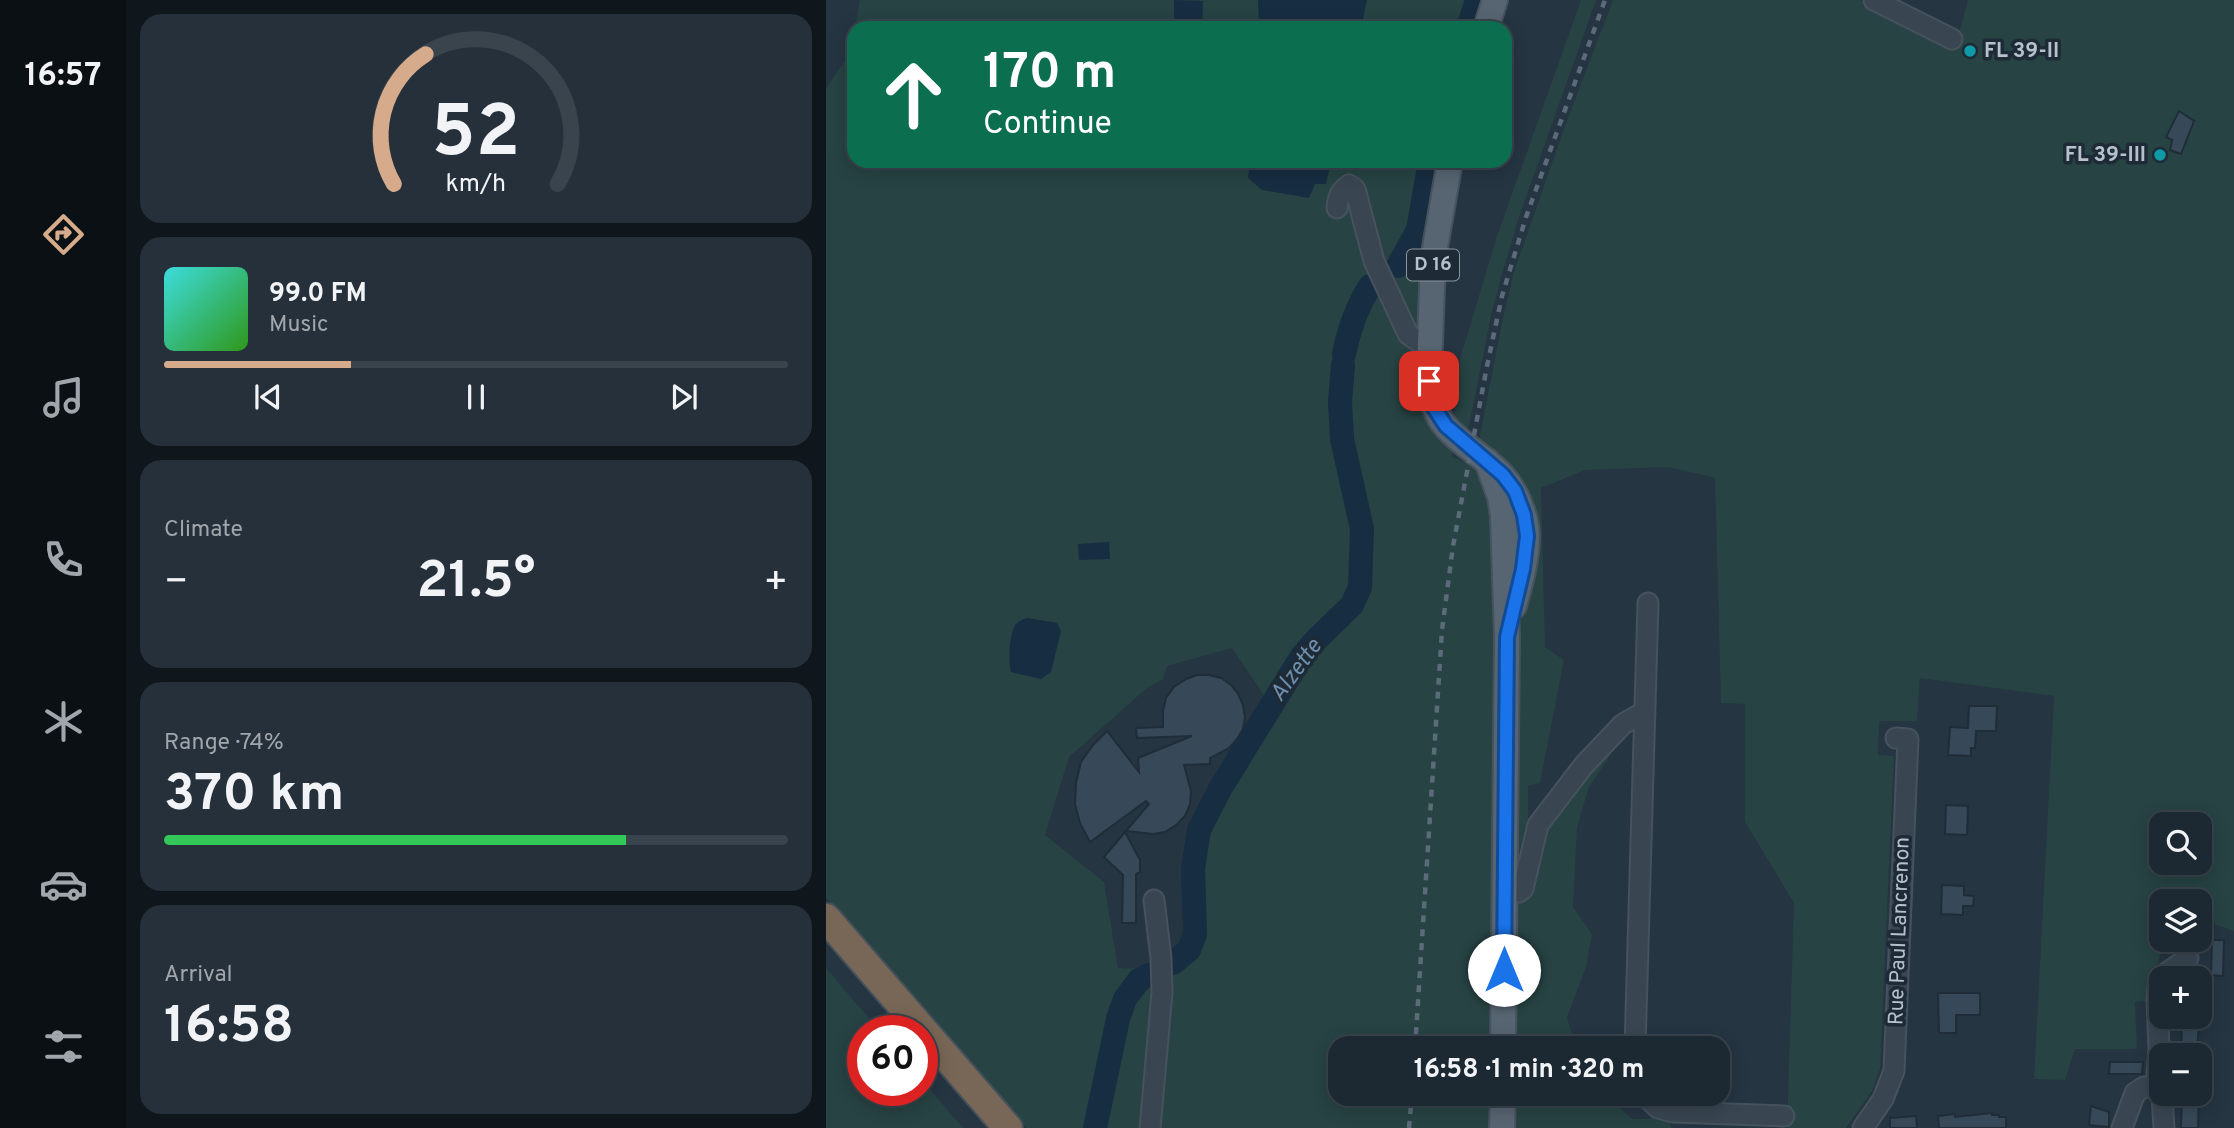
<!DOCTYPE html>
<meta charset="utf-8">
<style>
body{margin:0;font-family:Overpass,sans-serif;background:#25303a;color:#f1f3f6;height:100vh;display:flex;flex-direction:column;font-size:26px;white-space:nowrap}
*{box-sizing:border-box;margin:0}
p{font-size:23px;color:#a0a6ac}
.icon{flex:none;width:38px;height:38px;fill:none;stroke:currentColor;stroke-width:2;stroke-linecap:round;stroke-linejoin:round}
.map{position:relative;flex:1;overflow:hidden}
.sheet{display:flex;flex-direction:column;gap:14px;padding:14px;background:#0f161c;width:700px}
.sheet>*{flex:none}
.banner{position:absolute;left:21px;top:21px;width:665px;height:147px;border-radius:21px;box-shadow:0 4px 18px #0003,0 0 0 2px #3a444d;background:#0b6e4f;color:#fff;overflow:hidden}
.controls{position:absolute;left:1323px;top:812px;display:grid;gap:14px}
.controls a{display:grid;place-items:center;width:63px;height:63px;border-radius:14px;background:#1c2832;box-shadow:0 4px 18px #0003,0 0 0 2px #3a444d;font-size:35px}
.speed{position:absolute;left:21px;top:1015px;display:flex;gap:14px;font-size:35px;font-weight:700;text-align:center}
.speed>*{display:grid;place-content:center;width:91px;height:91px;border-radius:50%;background:#1c2832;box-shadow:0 4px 18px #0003,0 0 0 2px #3a444d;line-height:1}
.speed .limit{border:10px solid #d22;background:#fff;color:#111}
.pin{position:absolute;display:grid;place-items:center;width:60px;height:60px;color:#fff;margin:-30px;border-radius:14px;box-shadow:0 4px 10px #0006}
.me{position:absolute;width:77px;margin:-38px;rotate:0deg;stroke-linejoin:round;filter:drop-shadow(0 0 5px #0008)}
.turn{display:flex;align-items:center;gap:24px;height:147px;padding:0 21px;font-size:32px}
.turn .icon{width:91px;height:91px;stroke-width:2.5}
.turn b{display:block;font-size:49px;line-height:60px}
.big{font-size:52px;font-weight:700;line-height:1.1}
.sheet .tile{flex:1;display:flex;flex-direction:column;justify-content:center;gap:10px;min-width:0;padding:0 24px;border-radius:21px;background:#25303a}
.sheet .dial{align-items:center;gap:0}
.dial svg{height:182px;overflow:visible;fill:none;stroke:#3a444d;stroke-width:7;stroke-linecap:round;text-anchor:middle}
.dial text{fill:#f1f3f6;stroke:none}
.song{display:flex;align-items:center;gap:21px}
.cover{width:84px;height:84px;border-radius:10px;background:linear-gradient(135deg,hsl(180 70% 55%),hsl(110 70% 35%))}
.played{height:7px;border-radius:4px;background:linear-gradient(90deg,#d6ab8b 30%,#3a444d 30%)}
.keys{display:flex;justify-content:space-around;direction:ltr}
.heat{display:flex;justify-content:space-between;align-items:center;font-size:38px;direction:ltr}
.charge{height:10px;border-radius:5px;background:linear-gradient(90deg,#34c759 74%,#3a444d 0)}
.trip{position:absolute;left:502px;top:1036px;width:402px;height:70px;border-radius:21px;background:#1c2832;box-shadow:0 4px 18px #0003,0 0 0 2px #3a444d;font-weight:700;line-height:70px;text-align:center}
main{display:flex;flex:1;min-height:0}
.tab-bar{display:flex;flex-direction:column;width:126px;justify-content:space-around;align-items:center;background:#0b1014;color:#a0a6ac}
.tab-bar .icon{width:49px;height:49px}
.tab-bar .on{color:#d6ab8b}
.tab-bar b{font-size:32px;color:#f1f3f6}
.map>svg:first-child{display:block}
.green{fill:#274343;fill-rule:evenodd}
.water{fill:#172d41}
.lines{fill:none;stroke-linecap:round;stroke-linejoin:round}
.river{stroke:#172d41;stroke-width:24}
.building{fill:#374958;stroke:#202d39;stroke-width:2}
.minor-casing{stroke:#46525e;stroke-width:23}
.major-casing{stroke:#46525e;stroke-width:28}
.highway-casing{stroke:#44515c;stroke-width:32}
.minor{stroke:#394652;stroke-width:19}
.major{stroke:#576572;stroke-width:24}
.highway{stroke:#786756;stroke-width:28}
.rail{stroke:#5b6b79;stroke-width:4.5;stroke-dasharray:7 7;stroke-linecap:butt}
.route-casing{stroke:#114b97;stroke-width:18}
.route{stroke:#1a73e8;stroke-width:12}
.culture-dot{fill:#0f9aa8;stroke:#1e2b37;stroke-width:2.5}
.labels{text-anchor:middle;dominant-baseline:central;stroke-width:7;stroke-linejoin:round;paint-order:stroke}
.shield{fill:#1e2b37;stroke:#88949f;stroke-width:2}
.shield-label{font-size:19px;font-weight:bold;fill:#b6c1cc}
.poi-label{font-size:21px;font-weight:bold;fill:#b6c1cc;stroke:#1e2b37;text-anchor:start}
.street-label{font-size:21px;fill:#b6c1cc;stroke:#1e2b37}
.water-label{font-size:23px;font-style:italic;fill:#6e8fac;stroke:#1e2b37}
</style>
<main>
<nav class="tab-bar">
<b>16:57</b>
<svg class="icon on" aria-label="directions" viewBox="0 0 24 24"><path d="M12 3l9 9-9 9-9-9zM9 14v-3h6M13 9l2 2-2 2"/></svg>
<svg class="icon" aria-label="music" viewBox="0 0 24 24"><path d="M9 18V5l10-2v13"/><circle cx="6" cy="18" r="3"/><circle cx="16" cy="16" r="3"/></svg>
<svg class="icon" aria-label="phone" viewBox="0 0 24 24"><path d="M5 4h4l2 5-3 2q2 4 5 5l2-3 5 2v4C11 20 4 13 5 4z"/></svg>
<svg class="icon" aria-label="climate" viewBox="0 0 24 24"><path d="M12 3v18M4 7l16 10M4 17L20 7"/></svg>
<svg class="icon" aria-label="car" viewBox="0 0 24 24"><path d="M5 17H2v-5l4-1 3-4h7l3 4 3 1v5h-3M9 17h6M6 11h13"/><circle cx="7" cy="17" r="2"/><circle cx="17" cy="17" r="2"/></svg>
<svg class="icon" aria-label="filters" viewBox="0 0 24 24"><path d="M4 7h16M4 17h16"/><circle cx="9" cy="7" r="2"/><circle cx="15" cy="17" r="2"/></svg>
</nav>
<section class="sheet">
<div class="tile dial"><svg viewBox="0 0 100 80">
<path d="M14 69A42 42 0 1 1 86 69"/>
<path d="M14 69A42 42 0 0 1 28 12" stroke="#d6ab8b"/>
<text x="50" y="56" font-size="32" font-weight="700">52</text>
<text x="50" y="72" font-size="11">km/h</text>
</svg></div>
<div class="tile">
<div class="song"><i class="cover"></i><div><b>99.0 FM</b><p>Music</p></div></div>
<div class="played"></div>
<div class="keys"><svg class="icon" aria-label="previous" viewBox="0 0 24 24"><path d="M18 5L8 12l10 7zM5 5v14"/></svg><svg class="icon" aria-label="pause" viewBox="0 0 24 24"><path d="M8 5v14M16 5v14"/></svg><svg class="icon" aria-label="next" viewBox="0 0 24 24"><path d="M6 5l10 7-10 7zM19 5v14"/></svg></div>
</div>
<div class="tile"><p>Climate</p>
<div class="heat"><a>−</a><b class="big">21.5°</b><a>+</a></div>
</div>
<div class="tile"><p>Range · 74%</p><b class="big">370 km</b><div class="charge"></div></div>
<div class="tile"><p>Arrival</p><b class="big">16:58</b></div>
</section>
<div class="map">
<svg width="1408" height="1128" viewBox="0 0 1408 1128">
<rect width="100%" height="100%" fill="#253542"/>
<g class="green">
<path d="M34,0H683L674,28H29Z"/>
<path d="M755,0H770L693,217L677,271L665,316L642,431L628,419L626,457L648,466L677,318L688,272L740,123L787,0H1034L1121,42L1131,41L1142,0H1408V931L1374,919V901H1335V940H1338L1322,1001L1309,1002L1311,1049H1249L1239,1080L1208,1079L1228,696L1094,678L1091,721H1053L1052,755L1068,756L1054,1069L1046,1091L1020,1128H961L968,903L919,822V704L895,703L889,478L843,467L759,470L715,488L719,647L738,660L714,783L702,786V822L723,827L787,741L792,744L763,787L751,828L747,907L766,934L760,967L741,1017L750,1048H514V1094H778L806,1119H842L846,1128H200L108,1018L0,897V88L23,55L28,31V161H637L620,265L616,369L619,399L628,417L634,359L671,236ZM406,648L445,706L394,789L373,830L367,869L369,934L363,950L347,963L323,975L321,969L292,968L278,882L219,835L243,757L321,688L337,679L341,666ZM1335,824H1374V863H1335Z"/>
<path d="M0,968L54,1031H37V1090H96V1080L137,1128H0Z"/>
</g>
<g class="water">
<path d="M348,0L377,1L376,28H348Z"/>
<path d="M432,0H541L535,28H433Z"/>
<path d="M424,161H505L500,184H489L483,198L436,190L422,178Z"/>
<path d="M283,542L284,559L253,560L252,544Z"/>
<path d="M201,618L231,623L235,631L225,672L215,679L185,672C182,662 183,633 190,624C193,621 196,620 201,618Z"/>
</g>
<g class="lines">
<g class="river">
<path d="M642,28L651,0"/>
<path d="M572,266L592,230L604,161"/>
<path d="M518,354C523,329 530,308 544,286"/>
<path d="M347,963L363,950L369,934L367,869L373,830L394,789L476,656L489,641L526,605L534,587L536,529L516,439L514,402L517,365"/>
<path d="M269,1128L292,1019L299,999L313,980L323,975"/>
</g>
</g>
<g class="building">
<path d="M1353,111L1368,121L1355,154L1344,150L1346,140L1340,137Z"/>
<path d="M371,675H383L395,678L405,685L412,694L417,705L419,717L417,729L411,739L403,748L384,758V764L358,765L365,791L364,804L359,816L350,825L339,832L327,834L300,831L323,804L320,801L264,842L254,823L249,804L250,783L255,762L267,745L281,731L313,772L312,758L366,736L311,738L310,728L337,727V711L340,698L348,687L360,679Z"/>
<path d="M1143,706H1171L1170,731H1150L1149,748H1145V756L1122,755L1124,727L1142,728Z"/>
<path d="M1120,805L1142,806L1141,835L1119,834Z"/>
<path d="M299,832L314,860V872L310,874V923H296L297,875L278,857Z"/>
<path d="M1116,885L1138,886V895L1148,896L1147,906H1137V915L1115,914Z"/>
<path d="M1386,940H1398L1397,976L1385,975Z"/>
<path d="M1112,993H1154V1015H1130V1033H1113Z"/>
<path d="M1356,1017H1373L1371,1055H1355Z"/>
<path d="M1284,1062H1317L1316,1074H1283Z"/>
<path d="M1356,1094H1373L1372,1128H1355Z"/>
<path d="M1265,1106L1283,1112V1127L1263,1125Z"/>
<path d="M1166,1113V1115H1173V1117H1180V1128H1113L1112,1116L1129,1114V1117Z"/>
<path d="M1090,1116L1091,1128H1064V1118Z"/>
</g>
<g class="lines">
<defs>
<g id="minor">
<path d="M1048,0L1126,39"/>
<path d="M511,208C512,197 514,191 523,185L529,189L548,261L582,334L592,341L603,342"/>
<path d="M678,893L693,892L697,889L712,825L758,765L797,724L818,712"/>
<path d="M1338,978L1342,972L1362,958"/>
<path d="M1335,982L1332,988L1331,1000L1333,1048L1330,1087L1336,1097L1338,1128"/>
<path d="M809,1048L822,603"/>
<path d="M817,1094L832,1108L847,1112L958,1116"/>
<path d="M324,1128L336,993L335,958L328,900"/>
<path d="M1037,1128L1057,1099L1068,1071L1082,739L1070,738"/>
<path d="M1296,1128L1309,1093L1318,1087H1330"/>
</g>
<g id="major">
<path d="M660,28L669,0"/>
<path d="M603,371L607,259L624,161"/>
<path d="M603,381C606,398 608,413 620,427C649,459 680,463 696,510C699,518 701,528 701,536C701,560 694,584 688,606"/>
<path d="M661,461L674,497L677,516L681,637L677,1048"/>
<path d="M676,1128L677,1094"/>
</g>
<path id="highway" d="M0,918L182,1128"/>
</defs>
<use href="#minor" class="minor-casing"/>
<use href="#major" class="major-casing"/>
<use href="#highway" class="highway-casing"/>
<use href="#minor" class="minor"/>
<use href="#major" class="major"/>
<use href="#highway" class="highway"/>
<g class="rail">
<path d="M589,1048L616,630L627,546L661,366L676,296L700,217L779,0"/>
<path d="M583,1128L586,1094"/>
</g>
</g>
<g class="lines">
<defs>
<path id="route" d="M603,381L607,406L620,426L677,475L689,491L698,515L701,536L697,569L681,637L678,970"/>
</defs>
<use href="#route" class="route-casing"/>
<use href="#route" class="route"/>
</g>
<g class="culture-dot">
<circle cx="1144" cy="51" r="7"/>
<circle cx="1334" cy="155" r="7"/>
</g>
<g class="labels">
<rect class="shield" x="581" y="249.5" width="52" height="31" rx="5"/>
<g class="shield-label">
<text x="607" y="265">D 16</text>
</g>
<g class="poi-label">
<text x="1158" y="51">FL 39-II</text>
<text x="1320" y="155" text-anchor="end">FL 39-III</text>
</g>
<g class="street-label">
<text transform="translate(1074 931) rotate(-88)">Rue Paul Lancrenon</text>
</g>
<g class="water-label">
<text transform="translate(471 671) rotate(-54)">Alzette</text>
</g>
</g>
</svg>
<div class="controls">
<a><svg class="icon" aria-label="search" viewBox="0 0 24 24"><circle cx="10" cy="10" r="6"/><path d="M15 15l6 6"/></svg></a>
<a><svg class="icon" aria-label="layers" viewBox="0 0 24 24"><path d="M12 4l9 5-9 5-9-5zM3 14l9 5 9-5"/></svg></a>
<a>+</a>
<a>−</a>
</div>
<div class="speed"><div class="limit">60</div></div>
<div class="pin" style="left:603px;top:381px;background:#d93025"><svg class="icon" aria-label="arrive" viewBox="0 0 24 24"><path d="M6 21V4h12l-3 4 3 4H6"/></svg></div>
<svg class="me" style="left:678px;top:970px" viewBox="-20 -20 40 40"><circle r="19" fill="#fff"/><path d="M0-13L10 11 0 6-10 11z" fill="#1a73e8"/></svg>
<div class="trip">16:58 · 1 min · 320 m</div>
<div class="banner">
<div class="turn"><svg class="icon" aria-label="ahead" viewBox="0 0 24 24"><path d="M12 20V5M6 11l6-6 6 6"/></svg><div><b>170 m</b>Continue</div></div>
</div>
</div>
</main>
